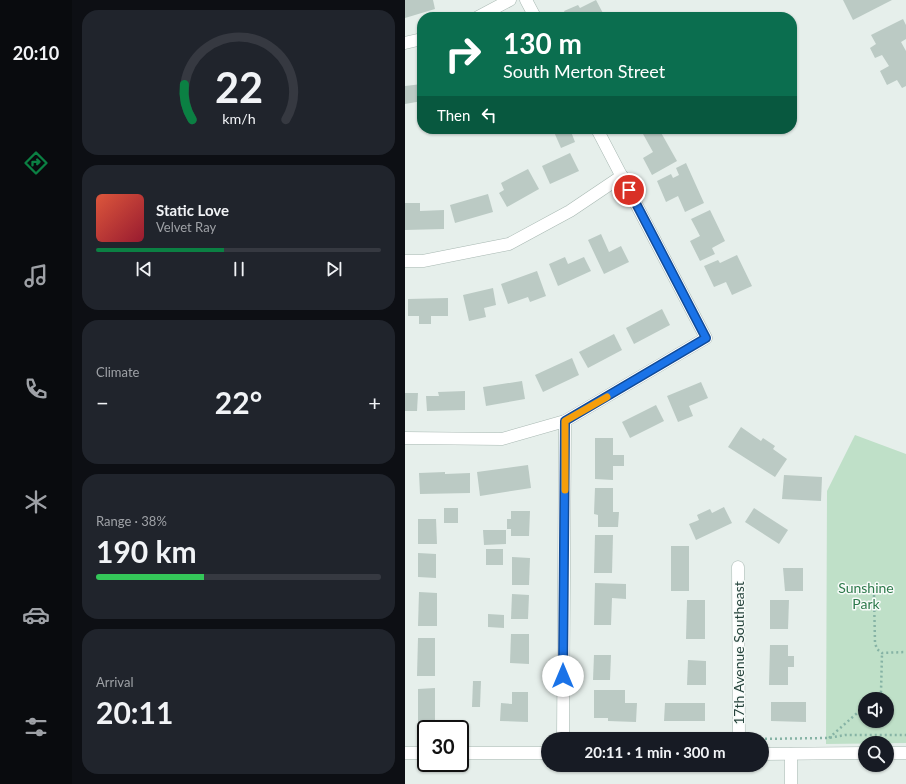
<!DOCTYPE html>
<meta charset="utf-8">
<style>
body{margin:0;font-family:Lato,sans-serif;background:#20242c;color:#f1f3f6;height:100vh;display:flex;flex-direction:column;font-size:15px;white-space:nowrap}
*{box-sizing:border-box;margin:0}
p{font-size:13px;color:#9ea1a6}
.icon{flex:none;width:22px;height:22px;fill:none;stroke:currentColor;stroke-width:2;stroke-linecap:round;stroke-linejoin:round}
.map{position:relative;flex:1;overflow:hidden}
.details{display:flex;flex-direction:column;gap:10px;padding:10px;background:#0d0f14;width:333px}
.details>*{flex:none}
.guide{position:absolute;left:12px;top:12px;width:380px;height:122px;border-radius:16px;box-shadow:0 1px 3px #0004;background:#0b6e4f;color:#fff;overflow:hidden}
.buttons{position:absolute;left:453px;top:692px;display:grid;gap:8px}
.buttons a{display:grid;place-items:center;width:36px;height:36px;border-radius:50%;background:#171b24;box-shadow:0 1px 3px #0004;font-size:20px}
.speed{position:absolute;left:12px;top:720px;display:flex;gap:8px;font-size:20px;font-weight:700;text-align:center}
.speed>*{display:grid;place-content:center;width:52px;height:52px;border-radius:50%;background:#171b24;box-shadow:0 1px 3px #0004;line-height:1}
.speed .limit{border:2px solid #111;border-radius:6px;background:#fff;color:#111}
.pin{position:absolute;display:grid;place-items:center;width:34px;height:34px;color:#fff;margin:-17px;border:2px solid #fff;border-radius:50%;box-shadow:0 1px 4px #0007}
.me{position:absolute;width:44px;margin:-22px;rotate:0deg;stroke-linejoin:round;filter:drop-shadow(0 0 3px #0008)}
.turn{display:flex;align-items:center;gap:14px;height:84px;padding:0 20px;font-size:18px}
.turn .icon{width:52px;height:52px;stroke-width:2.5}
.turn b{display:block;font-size:28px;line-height:34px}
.then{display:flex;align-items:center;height:38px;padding:0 20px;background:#0003;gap:8px;font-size:15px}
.big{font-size:30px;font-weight:700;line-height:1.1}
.details .card{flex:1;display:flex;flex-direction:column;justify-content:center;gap:6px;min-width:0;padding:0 14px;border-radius:16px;background:#20242c}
.details .dial{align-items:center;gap:0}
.dial svg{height:104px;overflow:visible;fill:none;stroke:#363941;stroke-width:7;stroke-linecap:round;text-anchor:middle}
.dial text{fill:#f1f3f6;stroke:none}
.song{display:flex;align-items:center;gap:12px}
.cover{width:48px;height:48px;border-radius:6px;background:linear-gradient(135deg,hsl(10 70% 55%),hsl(350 70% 35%))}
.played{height:4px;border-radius:2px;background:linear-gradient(90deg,#0b8043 45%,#363941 45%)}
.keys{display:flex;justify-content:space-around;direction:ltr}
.heat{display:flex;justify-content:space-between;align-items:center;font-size:22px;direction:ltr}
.charge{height:6px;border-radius:3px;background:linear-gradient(90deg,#34c759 38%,#363941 0)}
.trip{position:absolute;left:136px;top:732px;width:228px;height:40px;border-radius:20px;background:#171b24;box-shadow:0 1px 3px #0004;font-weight:700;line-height:40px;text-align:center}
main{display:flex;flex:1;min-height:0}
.tab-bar{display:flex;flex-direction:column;width:72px;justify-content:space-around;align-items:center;background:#090b0e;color:#9ea1a6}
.tab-bar .icon{width:28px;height:28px}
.tab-bar .current{color:#0b8043}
.tab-bar b{font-size:18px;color:#f1f3f6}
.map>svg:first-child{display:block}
.green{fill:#bfe0c8;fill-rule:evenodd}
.building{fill:#bbcac4}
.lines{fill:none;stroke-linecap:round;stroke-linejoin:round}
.minor-casing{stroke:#a8b8b2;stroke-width:13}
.path{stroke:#86b3a5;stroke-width:2.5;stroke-dasharray:2 3;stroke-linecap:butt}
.minor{stroke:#fff;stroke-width:12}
.route-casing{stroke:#114b97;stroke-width:10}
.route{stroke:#1a73e8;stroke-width:7}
.slow{stroke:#f59e0b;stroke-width:7}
.labels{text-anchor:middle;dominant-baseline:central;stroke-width:3;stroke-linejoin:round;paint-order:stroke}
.park-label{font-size:14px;fill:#2d7a4b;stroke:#f7fbf9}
.street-label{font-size:14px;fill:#24423a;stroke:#f7fbf9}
</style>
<main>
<nav class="tab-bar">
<b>20:10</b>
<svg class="icon current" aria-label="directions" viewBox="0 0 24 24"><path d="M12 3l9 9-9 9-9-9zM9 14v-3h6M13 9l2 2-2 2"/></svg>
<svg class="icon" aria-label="music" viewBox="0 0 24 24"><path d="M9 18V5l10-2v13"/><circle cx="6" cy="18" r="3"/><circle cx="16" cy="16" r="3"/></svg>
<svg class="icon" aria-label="phone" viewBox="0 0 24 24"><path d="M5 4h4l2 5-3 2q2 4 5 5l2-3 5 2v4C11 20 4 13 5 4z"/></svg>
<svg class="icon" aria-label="climate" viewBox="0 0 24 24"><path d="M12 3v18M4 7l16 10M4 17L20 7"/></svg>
<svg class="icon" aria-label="car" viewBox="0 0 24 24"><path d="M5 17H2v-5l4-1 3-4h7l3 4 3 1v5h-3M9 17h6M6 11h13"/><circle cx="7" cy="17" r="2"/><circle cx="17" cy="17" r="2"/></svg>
<svg class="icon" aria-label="filters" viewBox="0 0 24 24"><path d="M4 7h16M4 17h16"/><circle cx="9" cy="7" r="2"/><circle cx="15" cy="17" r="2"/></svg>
</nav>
<section class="details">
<div class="card dial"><svg viewBox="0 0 100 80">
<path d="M14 69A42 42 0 1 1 86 69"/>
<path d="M14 69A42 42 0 0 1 8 42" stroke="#0b8043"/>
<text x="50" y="56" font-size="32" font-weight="700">22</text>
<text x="50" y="72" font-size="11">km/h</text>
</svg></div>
<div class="card">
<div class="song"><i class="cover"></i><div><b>Static Love</b><p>Velvet Ray</p></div></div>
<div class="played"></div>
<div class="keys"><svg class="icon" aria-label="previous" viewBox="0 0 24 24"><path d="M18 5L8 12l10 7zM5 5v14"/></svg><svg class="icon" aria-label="pause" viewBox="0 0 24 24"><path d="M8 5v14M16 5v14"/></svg><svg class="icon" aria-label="next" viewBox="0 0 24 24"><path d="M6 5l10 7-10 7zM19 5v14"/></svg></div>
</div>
<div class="card"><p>Climate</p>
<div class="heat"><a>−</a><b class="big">22°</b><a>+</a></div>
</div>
<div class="card"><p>Range · 38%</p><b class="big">190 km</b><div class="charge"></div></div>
<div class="card"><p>Arrival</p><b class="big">20:11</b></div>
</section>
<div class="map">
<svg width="501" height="784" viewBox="0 0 501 784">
<rect width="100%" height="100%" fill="#e6efeb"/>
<path class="green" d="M450,435L501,454V743L421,744L422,491ZM460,699H482V721H460Z"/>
<g class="building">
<path d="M0,0H28L30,9L0,18Z"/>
<path d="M191,0L200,17H162L159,11L173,5L175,8Z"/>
<path d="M438,0H487L448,20Z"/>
<path d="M498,19L501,25V39L496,42L501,51V86L497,88L492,80L482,85L475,71L484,66L477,55L470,58L465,48L471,44L466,35Z"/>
<path d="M17,84V101L0,104V86Z"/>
<path d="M157,129H165L170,142L156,148L149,132Z"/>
<path d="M247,129H254L272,161L247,175L238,158L248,152L238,134Z"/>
<path d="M165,153L174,171L145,184L137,166Z"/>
<path d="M281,163L299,203L280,212L273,196L261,202L252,181L266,174L268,178L274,175L271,168Z"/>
<path d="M123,169L134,189L102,207L94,193L99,190L96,183Z"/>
<path d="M83,194L88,212L50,223L45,205Z"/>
<path d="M0,203H15V211L39,210V229L0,230Z"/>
<path d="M305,210L320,241L307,248L310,254L295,261L285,241L295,236L286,219Z"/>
<path d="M196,234L204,252L216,246L224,262L199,274L183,240Z"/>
<path d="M332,255L347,286L327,295L321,282L309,287L299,266L313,260L315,263Z"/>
<path d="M160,257L163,264L179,257L186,271L153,286L144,264Z"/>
<path d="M132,271L141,296L125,302L123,297L103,304L96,284Z"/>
<path d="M88,288L91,305L79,308L81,317L64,321L58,295Z"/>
<path d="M43,298V316H26V324H14V316H3V299Z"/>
<path d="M257,309L265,325L229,344L221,328Z"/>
<path d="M209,334L217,350L183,368L174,352Z"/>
<path d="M167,358L174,375L138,392L130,375Z"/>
<path d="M117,381L120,399L81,406L78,387Z"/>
<path d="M296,382L303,398L284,406L288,416L273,422L262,396Z"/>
<path d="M60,391V410L22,411L21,396H34L33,392Z"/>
<path d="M0,393H13L12,411H0Z"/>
<path d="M251,405L259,421L225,438L217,422Z"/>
<path d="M336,427L356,441L358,438L370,446L368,449L382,459L370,477L323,447Z"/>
<path d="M190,438H208V455H219V466H208V480L190,479Z"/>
<path d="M123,465L126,488L75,496L72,472Z"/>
<path d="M40,472V474L65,473V493L15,494L14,473Z"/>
<path d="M379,475L417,477L416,501L377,499Z"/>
<path d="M190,488H208V512H214L213,527H193V515L189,514Z"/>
<path d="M319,507L327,523L291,540L284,524L294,520L292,515L305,509L307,513Z"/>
<rect x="39" y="508" width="14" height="15"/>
<path d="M349,508L383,530L374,544L340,522Z"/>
<path d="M106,511H125L124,536H106V529H102V519H106Z"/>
<path d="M13,519H31L32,544H13Z"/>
<path d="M78,530H101V544L79,545Z"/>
<path d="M190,535H208L207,573H189Z"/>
<rect x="266" y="546" width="18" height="45"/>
<rect x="81" y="549" width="17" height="16"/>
<path d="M13,553L31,554V578L13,577Z"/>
<path d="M107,557L125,558L124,585H107Z"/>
<path d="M378,568H398V591H380Z"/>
<path d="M190,583L221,584V599L207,598L206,625H189Z"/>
<path d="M14,592L32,593V626H13Z"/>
<path d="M107,594L124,595L123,619H106Z"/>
<path d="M282,600H300V639H281Z"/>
<path d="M365,600H384L383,629H365Z"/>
<path d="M83,614L99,615V628L83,627Z"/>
<path d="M106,634H124V664L105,663Z"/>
<path d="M13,638H30V676H12Z"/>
<path d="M365,645H383V656H389V667H383V685H364Z"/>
<path d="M189,655H206L205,680H188Z"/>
<path d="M283,660L301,661V685H282Z"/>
<path d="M68,681H76L75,707H67Z"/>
<path d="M30,688V724H13V689Z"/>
<path d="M189,690H220V703H232L231,722L203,721V718H189Z"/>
<path d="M107,692H123V722L95,721L96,703L107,704Z"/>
<path d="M366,702H401V722L366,721Z"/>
<path d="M260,703H300V721H259Z"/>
</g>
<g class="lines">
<defs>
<g id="minor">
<path d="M121,0L130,17"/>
<path d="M73,17L105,0"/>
<path d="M0,43L17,39"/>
<path d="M0,261H18L104,244L165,211L217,176"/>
<path d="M0,438L97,439L160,421L301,338L192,129"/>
<path d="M333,567L334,739"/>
<path d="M158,739L160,421"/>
<path d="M0,753H21"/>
<path d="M55,753H143"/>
<path d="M482,753H501"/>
<path d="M357,754L460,753"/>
<path d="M386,784V754"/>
</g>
</defs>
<use href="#minor" class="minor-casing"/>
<g class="path">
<path d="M469,595L470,643L472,649L477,653L501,652"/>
<path d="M468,699L476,692L477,653"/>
<path d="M424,738L460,706"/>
<path d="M350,739L423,738L440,735H501"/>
</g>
<use href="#minor" class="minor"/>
</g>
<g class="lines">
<defs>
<path id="route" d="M158,676L160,421L301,338L224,190"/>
</defs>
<use href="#route" class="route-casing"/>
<use href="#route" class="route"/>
<path class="slow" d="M160,490V421L202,397"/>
</g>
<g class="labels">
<g class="park-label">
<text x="461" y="587">Sunshine<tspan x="461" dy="16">Park</tspan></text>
</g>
<g class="street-label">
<text transform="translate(333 653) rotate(-90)">17th Avenue Southeast</text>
</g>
</g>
</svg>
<div class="buttons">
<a><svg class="icon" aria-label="sound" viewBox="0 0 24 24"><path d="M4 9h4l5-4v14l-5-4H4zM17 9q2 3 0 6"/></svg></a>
<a><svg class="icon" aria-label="search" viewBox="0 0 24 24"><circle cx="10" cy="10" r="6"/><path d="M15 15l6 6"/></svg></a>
</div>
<div class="speed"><div class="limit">30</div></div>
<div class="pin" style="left:224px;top:190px;background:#d93025"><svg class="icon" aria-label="arrive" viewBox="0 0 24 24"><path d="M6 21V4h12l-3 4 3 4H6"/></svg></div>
<svg class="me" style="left:158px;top:676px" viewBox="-20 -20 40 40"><circle r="19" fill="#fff"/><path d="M0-13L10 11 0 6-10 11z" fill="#1a73e8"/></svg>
<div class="trip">20:11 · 1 min · 300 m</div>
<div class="guide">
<div class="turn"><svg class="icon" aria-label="right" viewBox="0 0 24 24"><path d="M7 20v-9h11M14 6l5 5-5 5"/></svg><div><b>130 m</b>South Merton Street</div></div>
<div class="then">Then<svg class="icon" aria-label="left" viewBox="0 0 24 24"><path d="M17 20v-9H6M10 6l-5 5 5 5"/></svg></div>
</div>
</div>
</main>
